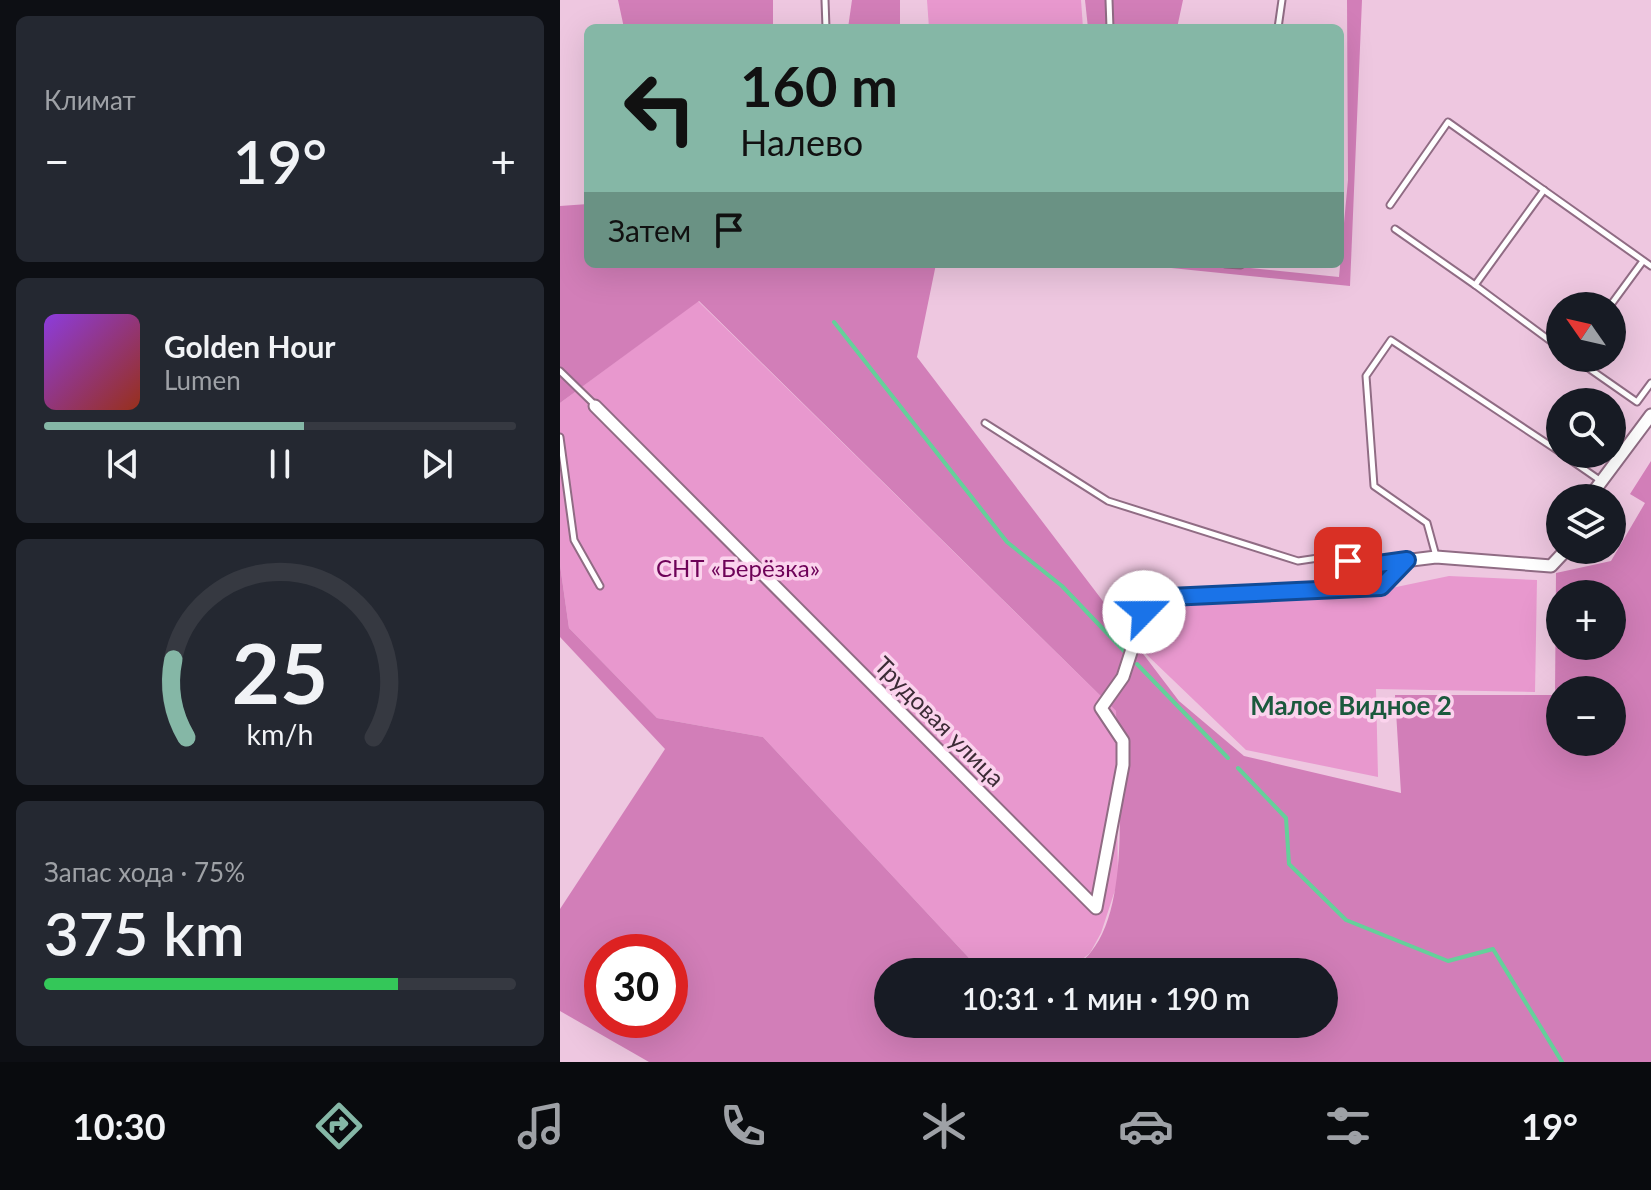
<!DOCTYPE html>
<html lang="ru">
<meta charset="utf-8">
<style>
body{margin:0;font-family:Lato,sans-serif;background:#242831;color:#f1f3f6;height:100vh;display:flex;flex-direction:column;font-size:30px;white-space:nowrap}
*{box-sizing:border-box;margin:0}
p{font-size:26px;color:#9ea1a6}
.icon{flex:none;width:44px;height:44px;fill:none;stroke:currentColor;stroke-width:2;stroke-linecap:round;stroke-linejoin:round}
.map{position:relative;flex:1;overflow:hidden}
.sheet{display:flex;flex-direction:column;gap:16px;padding:16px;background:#0d0f14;width:560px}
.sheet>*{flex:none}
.guide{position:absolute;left:24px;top:24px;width:760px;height:244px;border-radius:12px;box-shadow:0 8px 32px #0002;background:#85b7a6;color:#111;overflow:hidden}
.needle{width:52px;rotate:304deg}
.controls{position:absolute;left:986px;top:292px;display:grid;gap:16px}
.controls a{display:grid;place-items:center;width:80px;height:80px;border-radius:50%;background:#171b24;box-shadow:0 8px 32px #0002;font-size:40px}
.speed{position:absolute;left:24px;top:934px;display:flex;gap:16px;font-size:40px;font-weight:700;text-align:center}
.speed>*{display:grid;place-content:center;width:104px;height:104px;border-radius:50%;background:#171b24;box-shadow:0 8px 32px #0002;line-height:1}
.speed .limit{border:12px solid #d22;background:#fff;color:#111}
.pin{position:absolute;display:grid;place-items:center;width:68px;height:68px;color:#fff;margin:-34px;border-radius:16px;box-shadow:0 4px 12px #0006}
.me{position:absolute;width:88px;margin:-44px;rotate:67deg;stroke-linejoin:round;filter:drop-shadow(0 0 6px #0008)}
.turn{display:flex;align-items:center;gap:28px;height:168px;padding:0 24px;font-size:36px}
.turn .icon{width:104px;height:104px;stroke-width:2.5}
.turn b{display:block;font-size:56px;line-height:68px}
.then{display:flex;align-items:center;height:76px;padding:0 24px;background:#0003;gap:16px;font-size:30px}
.big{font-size:60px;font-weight:600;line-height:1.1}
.sheet .card{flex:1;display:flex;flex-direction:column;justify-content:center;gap:12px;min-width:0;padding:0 28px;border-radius:12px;background:#242831}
.sheet .dial{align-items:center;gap:0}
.dial svg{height:208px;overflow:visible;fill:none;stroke:#363941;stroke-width:7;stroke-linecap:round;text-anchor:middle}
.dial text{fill:#f1f3f6;stroke:none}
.song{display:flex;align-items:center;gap:24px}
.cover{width:96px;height:96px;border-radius:12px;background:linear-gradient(135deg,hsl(270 70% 55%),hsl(10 70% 35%))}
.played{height:8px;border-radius:4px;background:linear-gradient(90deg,#85b7a6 55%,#363941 55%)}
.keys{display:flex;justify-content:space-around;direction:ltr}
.heat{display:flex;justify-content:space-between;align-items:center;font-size:44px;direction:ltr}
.charge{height:12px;border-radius:6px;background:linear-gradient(90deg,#34c759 75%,#363941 0)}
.trip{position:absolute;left:314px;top:958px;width:464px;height:80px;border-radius:40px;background:#171b24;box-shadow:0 8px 32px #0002;font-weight:600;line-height:80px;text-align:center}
.dock{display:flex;height:128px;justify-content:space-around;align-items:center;background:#090b0e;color:#9ea1a6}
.dock .icon{width:56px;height:56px}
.dock .active{color:#85b7a6}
.dock b{font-size:36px;color:#f1f3f6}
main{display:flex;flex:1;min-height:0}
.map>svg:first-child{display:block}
.green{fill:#e898ce}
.forest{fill:#d27eb8;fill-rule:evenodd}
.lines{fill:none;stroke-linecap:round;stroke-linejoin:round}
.stream{stroke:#64d09a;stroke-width:4}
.lane-casing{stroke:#906c84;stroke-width:9}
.street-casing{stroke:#906c84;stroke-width:15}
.lane{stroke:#fff;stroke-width:5}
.street{stroke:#fff;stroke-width:11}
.route-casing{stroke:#114b97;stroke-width:20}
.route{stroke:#1a73e8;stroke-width:14}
.labels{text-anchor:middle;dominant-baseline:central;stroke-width:7;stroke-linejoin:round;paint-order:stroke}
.park-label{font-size:24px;fill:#6e0258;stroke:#fbd3ed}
.street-label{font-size:24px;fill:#3c2c36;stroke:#fbd3ed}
.neighbourhood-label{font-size:26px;font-weight:bold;fill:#1b593d;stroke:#fbd3ed}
</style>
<main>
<section class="sheet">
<div class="card"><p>Климат</p>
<div class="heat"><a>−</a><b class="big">19°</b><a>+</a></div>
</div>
<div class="card">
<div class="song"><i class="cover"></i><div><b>Golden Hour</b><p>Lumen</p></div></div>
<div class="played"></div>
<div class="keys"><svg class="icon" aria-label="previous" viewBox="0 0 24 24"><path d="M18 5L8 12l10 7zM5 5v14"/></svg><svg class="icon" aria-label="pause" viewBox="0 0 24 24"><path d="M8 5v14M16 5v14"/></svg><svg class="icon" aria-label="next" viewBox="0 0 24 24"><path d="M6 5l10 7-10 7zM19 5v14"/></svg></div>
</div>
<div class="card dial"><svg viewBox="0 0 100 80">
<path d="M14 69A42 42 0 1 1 86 69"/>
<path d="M14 69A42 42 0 0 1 9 39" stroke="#85b7a6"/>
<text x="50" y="56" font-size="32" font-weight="700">25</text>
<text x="50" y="72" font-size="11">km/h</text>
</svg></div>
<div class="card"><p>Запас хода · 75%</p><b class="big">375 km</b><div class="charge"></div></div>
</section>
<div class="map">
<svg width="1091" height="1062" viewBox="0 0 1091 1062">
<rect width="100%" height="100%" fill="#eec7e0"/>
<g class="green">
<path d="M367,0H521L523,28H369Z"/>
<path d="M138,301L556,711L558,881L541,933L530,953L507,972H422L203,737L97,718L9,628L0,565V403Z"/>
<path d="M889,576L977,580L975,692L816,689L818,777L686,750L586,654L590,620L606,605L654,598L798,595Z"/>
</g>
<g class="forest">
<path d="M58,0H213V28H64Z"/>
<path d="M292,0H340V28H288Z"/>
<path d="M525,0H623L617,28H528Z"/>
<path d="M787,0H802L790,286L572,264H652L779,277L788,180Z"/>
<path d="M28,204V264H376L357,357L619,701L684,756L841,793L835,695H995L996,573L1051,561L1085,503L1070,494L1091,461V1062H89L0,1011V909L105,749L0,637V565L9,628L97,718L203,737L422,972H328V1024H764V972H507C514,966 525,960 531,952C573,900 557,776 556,711L139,301L0,403V206ZM1000,594H1052V646H1000ZM1000,690H1052V742H1000ZM42,952H110V1020H42Z"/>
</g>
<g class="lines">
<g class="stream">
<path d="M274,322L447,542L502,586L565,652"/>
<path d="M577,664L668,758"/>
<path d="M678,768L726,818L729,864L786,920L888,961L933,949L1002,1062"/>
</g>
<defs>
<g id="lane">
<path d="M265,0L266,28"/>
<path d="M549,0L550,28"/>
<path d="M718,28L722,0"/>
<path d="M984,190L915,285L1000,348"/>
<path d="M830,205L888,122L1091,266"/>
<path d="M835,229L915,285"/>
<path d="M665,264L681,265"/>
<path d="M1050,306L1083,261"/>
<path d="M1014,358L1077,402L1091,383"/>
<path d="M0,371L34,404"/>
<path d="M425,423L548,501L738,561L765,557L811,565"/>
<path d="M0,437L14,540L40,586"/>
<path d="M1002,454L1041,481"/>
<path d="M876,556L867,523L814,486L806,376L831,340L1000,452"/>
</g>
<g id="street">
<path d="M35,406L536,908L563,765V741L541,708L563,677L584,612L609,597L821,587L847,560"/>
<path d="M1029,498L1091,415"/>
<path d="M811,565L876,557L991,566L1006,550"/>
</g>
</defs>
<use href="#lane" class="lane-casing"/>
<use href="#street" class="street-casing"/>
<use href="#lane" class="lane"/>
<use href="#street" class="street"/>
</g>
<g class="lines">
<defs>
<path id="route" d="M584,612L609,597L821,587L847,560L811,565L788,561"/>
</defs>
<use href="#route" class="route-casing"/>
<use href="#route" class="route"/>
</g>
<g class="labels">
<g class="park-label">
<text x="178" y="567">СНТ «Берёзка»</text>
</g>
<g class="street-label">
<text transform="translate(380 721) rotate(45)">Трудовая улица</text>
</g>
<g class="neighbourhood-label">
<text x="791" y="705">Малое Видное 2</text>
</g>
</g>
</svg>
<div class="controls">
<a><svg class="needle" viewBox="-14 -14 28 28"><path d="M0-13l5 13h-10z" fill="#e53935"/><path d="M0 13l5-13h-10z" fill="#9ea1a6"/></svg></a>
<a><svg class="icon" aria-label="search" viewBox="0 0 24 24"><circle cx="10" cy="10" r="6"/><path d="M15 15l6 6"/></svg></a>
<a><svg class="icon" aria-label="layers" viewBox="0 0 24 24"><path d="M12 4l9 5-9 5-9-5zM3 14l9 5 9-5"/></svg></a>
<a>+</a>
<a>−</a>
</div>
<div class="speed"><div class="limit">30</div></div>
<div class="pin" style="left:788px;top:561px;background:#d93025"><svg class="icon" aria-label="arrive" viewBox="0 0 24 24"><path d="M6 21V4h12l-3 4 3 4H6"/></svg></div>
<svg class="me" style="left:584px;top:612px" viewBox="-20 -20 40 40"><circle r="19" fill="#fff"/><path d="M0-13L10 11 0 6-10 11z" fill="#1a73e8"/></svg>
<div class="trip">10:31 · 1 мин · 190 m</div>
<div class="guide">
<div class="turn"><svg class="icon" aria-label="left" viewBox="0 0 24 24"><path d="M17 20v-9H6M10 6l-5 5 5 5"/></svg><div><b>160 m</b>Налево</div></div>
<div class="then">Затем<svg class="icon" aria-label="arrive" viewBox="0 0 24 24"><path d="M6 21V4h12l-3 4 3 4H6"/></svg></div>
</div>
</div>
</main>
<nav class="dock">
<b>10:30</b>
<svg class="icon active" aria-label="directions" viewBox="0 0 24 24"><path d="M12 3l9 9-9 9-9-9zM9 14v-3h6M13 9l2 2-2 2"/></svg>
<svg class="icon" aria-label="music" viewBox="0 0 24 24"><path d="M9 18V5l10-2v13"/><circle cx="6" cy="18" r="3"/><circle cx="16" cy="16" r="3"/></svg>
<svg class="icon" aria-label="phone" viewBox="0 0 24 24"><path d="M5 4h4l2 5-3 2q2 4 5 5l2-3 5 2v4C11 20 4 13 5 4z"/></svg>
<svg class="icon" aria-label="climate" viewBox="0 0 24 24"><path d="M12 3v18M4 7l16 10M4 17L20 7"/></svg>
<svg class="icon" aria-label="car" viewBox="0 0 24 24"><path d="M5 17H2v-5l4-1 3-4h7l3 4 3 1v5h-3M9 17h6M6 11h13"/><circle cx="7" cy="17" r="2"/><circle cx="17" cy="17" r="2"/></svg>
<svg class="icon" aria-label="filters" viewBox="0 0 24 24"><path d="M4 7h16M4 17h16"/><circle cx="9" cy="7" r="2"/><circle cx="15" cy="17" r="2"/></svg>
<b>19°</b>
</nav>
